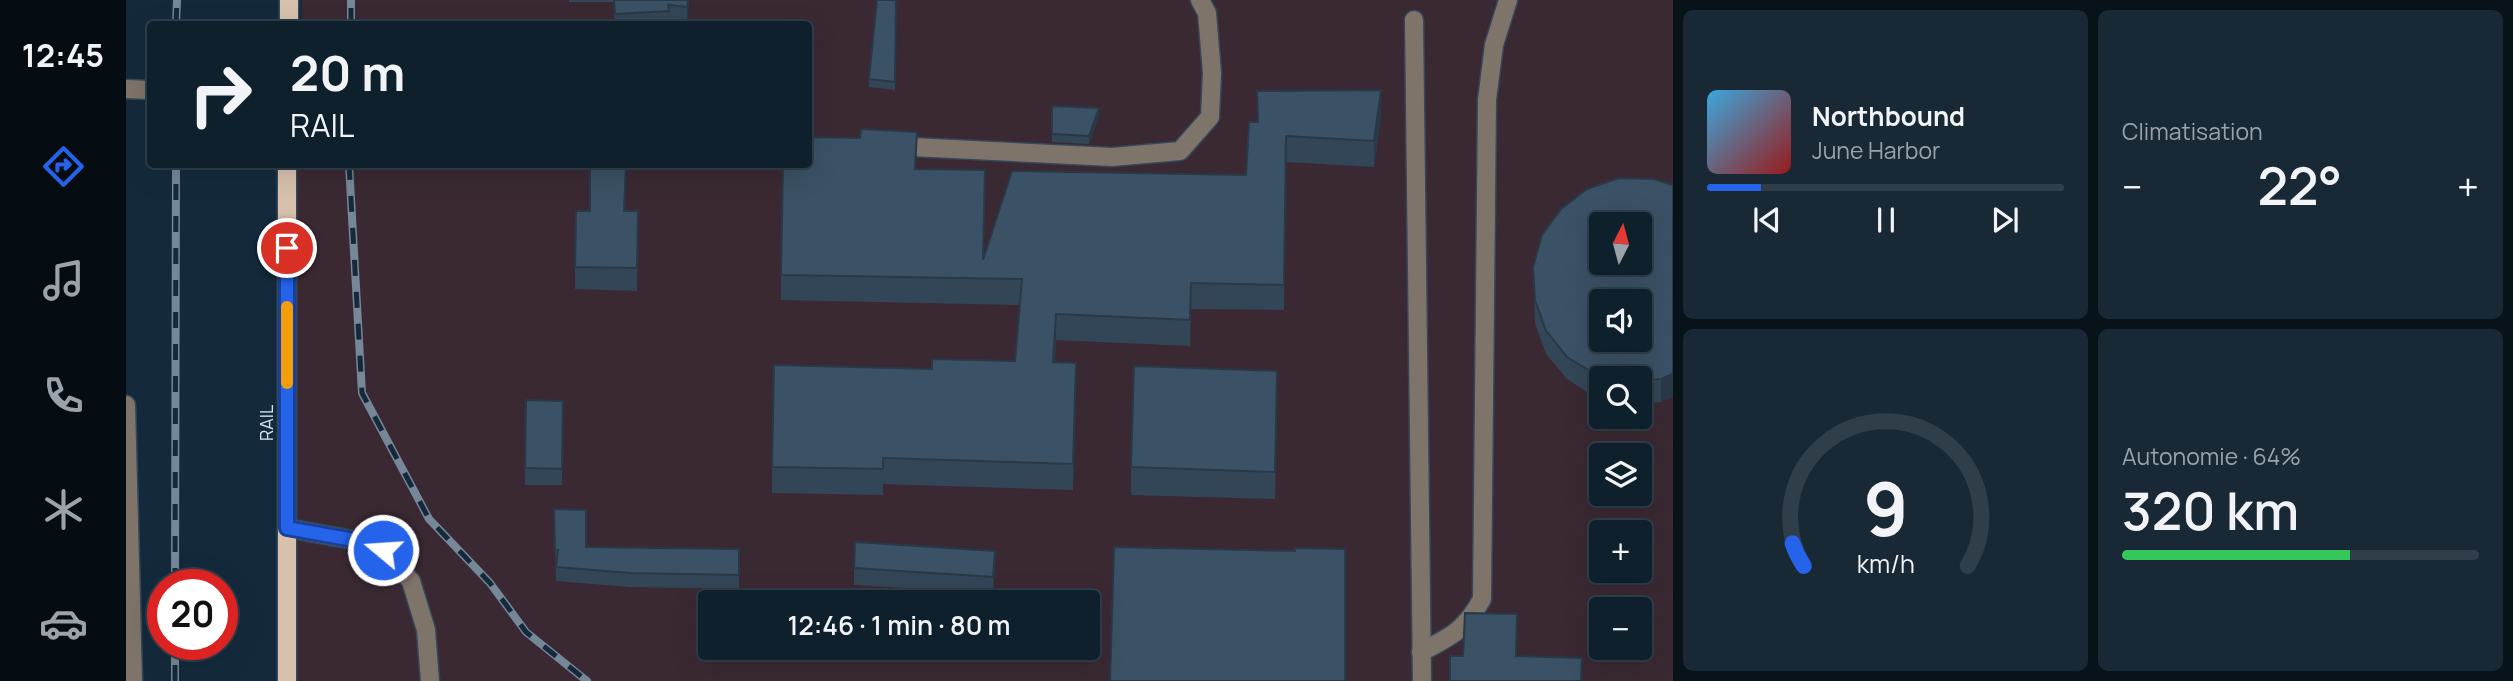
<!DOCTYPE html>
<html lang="fr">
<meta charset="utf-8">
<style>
body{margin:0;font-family:Manrope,sans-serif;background:#182835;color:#f1f3f6;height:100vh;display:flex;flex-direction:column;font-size:26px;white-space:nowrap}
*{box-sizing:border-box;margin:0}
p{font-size:23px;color:#9ba3aa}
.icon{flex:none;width:38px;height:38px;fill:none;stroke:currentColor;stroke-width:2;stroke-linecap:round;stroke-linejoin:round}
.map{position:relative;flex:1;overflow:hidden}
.drawer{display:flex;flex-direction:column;gap:10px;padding:10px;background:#081219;width:840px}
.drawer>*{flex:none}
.banner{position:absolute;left:21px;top:21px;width:665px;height:147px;border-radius:7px;box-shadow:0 7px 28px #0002,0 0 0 2px #2f3e49;background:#0f202d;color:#f1f3f6;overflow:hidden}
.needle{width:46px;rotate:6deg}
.controls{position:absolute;left:1463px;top:212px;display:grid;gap:14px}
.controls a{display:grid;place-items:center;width:63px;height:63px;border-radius:7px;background:#0f202d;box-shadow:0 7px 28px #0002,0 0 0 2px #2f3e49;font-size:35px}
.speed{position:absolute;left:21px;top:569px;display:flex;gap:14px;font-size:35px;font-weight:700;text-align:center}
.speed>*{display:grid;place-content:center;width:91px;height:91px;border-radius:50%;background:#0f202d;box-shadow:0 7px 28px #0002,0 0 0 2px #2f3e49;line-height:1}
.speed .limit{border:10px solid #d22;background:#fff;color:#111}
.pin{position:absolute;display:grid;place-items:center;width:60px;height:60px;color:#fff;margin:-30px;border:4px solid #fff;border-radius:50%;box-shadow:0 2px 7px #0007}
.me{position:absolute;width:77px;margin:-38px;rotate:288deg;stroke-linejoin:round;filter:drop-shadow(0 0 5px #0008)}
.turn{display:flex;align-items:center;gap:24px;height:147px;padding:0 28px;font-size:32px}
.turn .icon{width:91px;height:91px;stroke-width:2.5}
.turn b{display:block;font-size:49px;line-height:60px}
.big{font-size:52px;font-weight:600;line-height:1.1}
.drawer .tile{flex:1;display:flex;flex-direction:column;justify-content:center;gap:10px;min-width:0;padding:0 24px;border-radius:10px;background:#182835}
.drawer .dial{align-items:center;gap:0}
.dial svg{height:182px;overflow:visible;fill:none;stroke:#2f3e49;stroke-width:7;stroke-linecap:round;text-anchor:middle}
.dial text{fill:#f1f3f6;stroke:none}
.song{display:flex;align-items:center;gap:21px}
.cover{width:84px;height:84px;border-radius:10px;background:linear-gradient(135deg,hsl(200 70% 55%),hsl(0 70% 35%))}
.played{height:7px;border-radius:4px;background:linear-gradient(90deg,#2563eb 15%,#2f3e49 15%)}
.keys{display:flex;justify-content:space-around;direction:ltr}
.heat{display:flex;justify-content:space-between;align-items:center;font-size:38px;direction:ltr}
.charge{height:10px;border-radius:5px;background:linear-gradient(90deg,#34c759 64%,#2f3e49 0)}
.drawer .tiles{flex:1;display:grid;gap:10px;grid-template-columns:repeat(2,1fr)}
.trip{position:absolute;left:572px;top:590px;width:402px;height:70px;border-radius:7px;background:#0f202d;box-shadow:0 7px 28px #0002,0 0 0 2px #2f3e49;font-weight:600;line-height:70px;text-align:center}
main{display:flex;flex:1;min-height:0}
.dock{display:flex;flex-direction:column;width:126px;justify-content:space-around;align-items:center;background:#060d12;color:#9ba3aa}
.dock .icon{width:49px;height:49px}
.dock .active{color:#2563eb}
.dock b{font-size:32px;color:#f1f3f6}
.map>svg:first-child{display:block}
.industrial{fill:#3a2933;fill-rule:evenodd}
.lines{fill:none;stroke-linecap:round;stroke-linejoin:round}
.minor-casing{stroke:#334859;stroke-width:21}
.major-casing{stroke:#334859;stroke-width:21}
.minor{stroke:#7f746a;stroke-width:18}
.major{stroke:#d7c1ac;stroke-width:18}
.rail-casing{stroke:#768797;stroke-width:8}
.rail{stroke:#142a3c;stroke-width:5;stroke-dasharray:16;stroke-linecap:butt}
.wall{fill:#334657}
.shaded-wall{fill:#293947}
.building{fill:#3b5165;stroke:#293947;stroke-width:2;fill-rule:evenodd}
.route-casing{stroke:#184099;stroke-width:18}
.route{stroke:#2563eb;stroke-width:12}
.slow{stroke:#f59e0b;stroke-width:12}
.labels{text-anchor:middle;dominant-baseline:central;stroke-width:7;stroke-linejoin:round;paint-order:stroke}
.street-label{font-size:18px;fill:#d6e3f0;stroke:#142a3c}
</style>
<main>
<nav class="dock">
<b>12:45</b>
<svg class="icon active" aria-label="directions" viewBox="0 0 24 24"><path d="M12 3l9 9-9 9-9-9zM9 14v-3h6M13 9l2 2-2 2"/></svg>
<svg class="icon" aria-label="music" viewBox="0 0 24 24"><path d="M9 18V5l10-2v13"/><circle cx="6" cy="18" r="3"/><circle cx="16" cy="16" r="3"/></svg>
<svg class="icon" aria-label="phone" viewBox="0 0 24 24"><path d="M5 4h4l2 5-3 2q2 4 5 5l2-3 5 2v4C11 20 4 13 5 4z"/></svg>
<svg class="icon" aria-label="climate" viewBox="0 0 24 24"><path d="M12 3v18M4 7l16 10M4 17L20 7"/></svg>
<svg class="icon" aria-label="car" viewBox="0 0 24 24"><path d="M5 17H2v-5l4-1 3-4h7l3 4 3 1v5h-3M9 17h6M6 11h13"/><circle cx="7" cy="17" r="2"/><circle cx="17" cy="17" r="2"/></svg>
</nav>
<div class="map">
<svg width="1547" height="681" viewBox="0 0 1547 681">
<rect width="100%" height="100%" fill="#142a3c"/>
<path class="industrial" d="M176,0H1547V681H158L171,165L682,164V24H175ZM1475,224H1514V262H1475ZM1475,301H1514V340H1475ZM1475,378H1514V416H1475ZM1475,455H1514V494H1475ZM1475,532H1514V570H1475ZM584,602H962V648H584ZM1475,609H1514V648H1475Z"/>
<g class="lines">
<defs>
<g id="minor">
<path d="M1288,20L1296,681"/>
<path d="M0,89L24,90"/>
<path d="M767,146L986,157L1054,151L1084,117L1086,73L1081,13L1074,0"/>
<path d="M0,405L7,681"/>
<path d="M161,528L238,542L257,550L285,581L300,630L304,681"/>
<path d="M1295,652C1326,636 1339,630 1356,599L1361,100L1368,45L1382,0"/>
</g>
<g id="major">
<path d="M163,24V0"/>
<path d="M161,164V681"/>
</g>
</defs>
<use href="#minor" class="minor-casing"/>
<use href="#major" class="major-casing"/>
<use href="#minor" class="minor"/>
<use href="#major" class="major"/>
<defs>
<g id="rail">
<path d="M50,24L51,0"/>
<path d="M225,24V0"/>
<path d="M223,164L236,393L303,519L364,583L400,632L461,681"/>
<path d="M49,584L50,164"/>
<path d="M49,681V644"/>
</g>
</defs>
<use href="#rail" class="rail-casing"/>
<use href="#rail" class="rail"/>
</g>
<g class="wall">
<path d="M443,0H563L561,22L543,20V24H489L487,2H443Z"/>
<path d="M770,0L769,90L743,87V79Z"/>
<path d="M1131,91L1255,116L1248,167L1160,162L1158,310L1065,309L1064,346L930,340L929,362L950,389L947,490L757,484V495L646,493V467L806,369L889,361L894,305L655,300V275L734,138L791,169L858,259L1120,175L1131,122Z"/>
<path d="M926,106L973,116L963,144L926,142Z"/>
<path d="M1547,185V397L1535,402L1514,404V378H1475V398L1469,397L1441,379L1420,354L1409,323L1407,267Z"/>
<path d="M464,211H512L511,291L449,289V267Z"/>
<path d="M1151,398L1149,499L1005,495V467Z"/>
<path d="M400,400L437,401L436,485H399Z"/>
<path d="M428,509L460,547L613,549V589L504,587L430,581Z"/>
<path d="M869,567L867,593L728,585V568Z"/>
</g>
<g class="shaded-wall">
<path d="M562,0H563L561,22V7Z"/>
<path d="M1255,90V116L1248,167V141Z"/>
<path d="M973,108V116L963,144V136Z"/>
<path d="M1065,283V309L1064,346V320Z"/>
<path d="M930,314V340L927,388V362Z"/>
<path d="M950,363V389L947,490V464Z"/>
<path d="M1547,374V397L1535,402V379Z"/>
<path d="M869,551V567L867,593V577Z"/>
</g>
<g class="building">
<path d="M488,0H562L561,7L542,5L543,11L489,14Z"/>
<path d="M751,0H770L769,82L743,79Z"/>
<path d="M1255,90L1248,141L1160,136L1158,285L1065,283L1064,320L930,314L927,362L950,363L947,464L757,458V469L646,467L648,365L806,369V359L889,361L896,279L655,275L657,164H682V137L734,138L735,129L791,132L789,169L859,170L857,260L886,171L1120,175L1123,122H1132L1131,91Z"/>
<path d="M926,106L973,108L963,136L926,134Z"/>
<path d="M464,164H500L498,211H512L511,268L449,267L450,211H464Z"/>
<path d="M1493,178L1528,179L1547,185V374L1535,379L1514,381V378H1485L1469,374L1441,357L1420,331L1409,300L1407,267L1416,235L1435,209L1461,189ZM1475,224H1514V262H1475ZM1475,301H1514V340H1475Z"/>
<path d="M1008,366L1151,371L1149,472L1005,467Z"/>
<path d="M400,400L437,401L436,469L399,468Z"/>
<path d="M428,509L460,510V547L613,549V575L504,573L430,567L432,550H429Z"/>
<path d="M729,542L869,551L867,577L728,568Z"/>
<path d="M988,547L1169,551V548L1219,549V681H984Z"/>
<path d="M1339,613L1391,614L1390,656L1456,658L1455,681H1324V656H1337Z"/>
</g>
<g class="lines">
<defs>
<path id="route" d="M161,248V528L239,542L257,550"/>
</defs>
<use href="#route" class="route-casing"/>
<use href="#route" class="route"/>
<path class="slow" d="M161,307V383"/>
</g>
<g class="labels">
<g class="street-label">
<text transform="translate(140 423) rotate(-90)">RAIL</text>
</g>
</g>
</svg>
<div class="controls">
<a><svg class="needle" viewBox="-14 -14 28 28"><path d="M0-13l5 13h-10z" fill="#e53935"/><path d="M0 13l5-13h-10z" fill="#9ba3aa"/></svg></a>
<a><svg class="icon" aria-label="sound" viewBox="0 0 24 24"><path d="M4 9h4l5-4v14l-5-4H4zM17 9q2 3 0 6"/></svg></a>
<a><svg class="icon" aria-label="search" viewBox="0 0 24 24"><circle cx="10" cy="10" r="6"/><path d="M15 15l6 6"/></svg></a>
<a><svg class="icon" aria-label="layers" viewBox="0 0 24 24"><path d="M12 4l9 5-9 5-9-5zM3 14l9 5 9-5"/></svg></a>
<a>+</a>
<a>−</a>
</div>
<div class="speed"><div class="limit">20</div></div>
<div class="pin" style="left:161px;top:248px;background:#d93025"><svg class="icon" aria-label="arrive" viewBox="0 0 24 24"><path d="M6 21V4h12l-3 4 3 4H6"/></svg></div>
<svg class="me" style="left:257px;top:550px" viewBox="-20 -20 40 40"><circle r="17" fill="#2563eb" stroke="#fff" stroke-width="3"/><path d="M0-11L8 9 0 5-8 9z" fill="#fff"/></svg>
<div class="trip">12:46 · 1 min · 80 m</div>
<div class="banner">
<div class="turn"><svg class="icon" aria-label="right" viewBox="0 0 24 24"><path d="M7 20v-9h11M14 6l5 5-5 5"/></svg><div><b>20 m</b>RAIL</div></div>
</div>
</div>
<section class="drawer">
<div class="tiles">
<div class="tile">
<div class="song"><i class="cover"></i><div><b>Northbound</b><p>June Harbor</p></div></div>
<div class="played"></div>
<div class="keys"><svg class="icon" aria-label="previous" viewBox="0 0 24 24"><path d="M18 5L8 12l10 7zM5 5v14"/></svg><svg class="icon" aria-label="pause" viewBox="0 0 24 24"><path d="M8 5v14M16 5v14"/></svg><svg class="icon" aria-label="next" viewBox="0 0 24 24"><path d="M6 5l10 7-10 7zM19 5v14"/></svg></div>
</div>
<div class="tile"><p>Climatisation</p>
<div class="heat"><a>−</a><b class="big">22°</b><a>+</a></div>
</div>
<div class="tile dial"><svg viewBox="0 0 100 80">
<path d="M14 69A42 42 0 1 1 86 69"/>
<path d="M14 69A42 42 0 0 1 9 59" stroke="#2563eb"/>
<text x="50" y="56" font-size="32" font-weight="700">9</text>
<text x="50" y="72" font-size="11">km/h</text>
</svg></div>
<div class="tile"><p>Autonomie · 64%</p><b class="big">320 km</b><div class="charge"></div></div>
</div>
</section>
</main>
